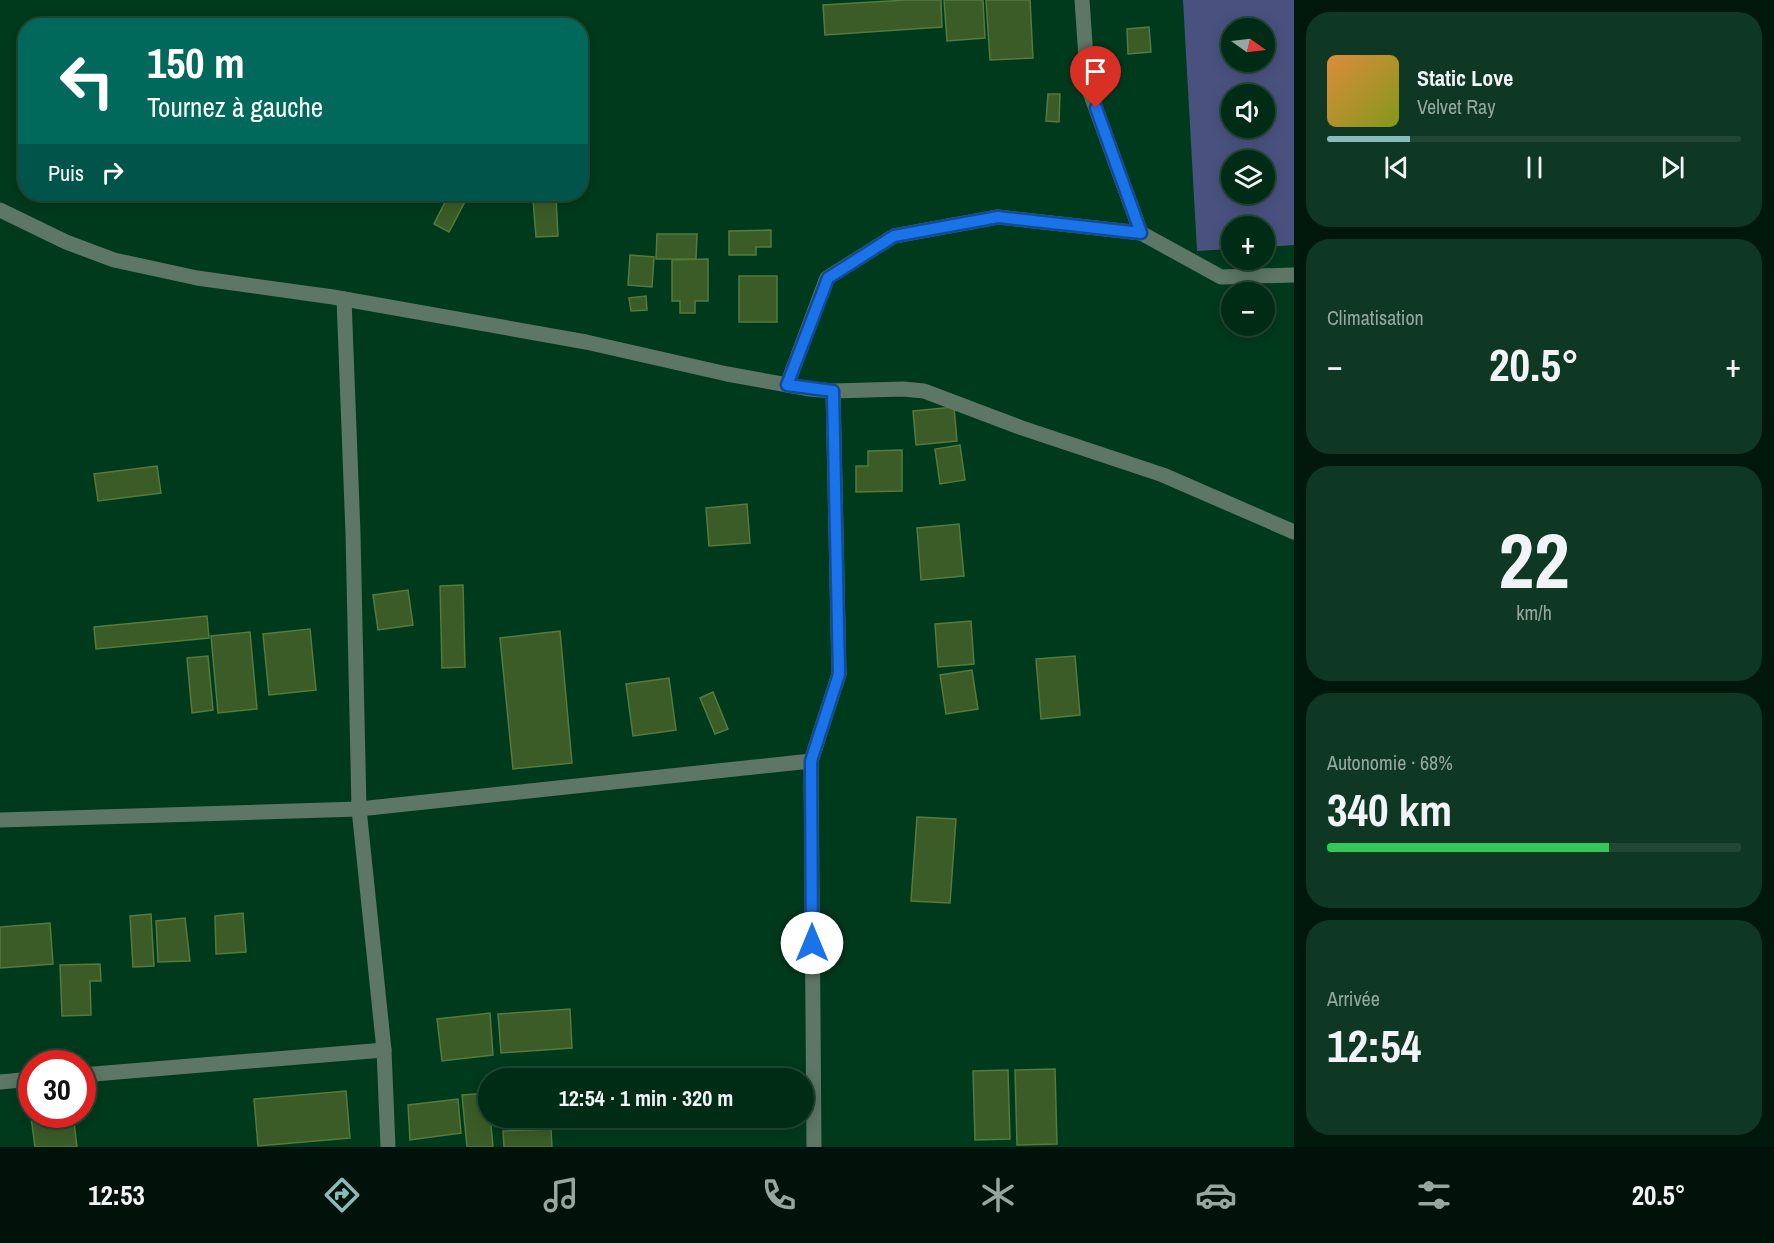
<!DOCTYPE html>
<html lang="fr">
<meta charset="utf-8">
<style>
body{margin:0;font-family:"Archivo Narrow",sans-serif;background:#0e3823;color:#f1f3f6;height:100vh;display:flex;flex-direction:column;font-size:22px;white-space:nowrap}
*{box-sizing:border-box;margin:0}
p{font-size:20px;color:#95a7a1}
.icon{flex:none;width:33px;height:33px;fill:none;stroke:currentColor;stroke-width:2;stroke-linecap:round;stroke-linejoin:round}
.map{position:relative;flex:1;overflow:hidden}
.panel{display:flex;flex-direction:column;gap:12px;padding:12px;background:#00180c;width:480px}
.panel>*{flex:none}
.hud{position:absolute;left:18px;top:18px;width:570px;height:183px;border-radius:24px;box-shadow:0 3px 15px #0003,0 0 0 2px #224835;background:#00695c;color:#fff;overflow:hidden}
.needle{width:39px;rotate:104deg}
.tools{position:absolute;left:1221px;top:18px;display:grid;gap:12px}
.tools a{display:grid;place-items:center;width:54px;height:54px;border-radius:50%;background:#002c16;box-shadow:0 3px 15px #0003,0 0 0 2px #224835;font-size:30px}
.speed{position:absolute;left:18px;top:1050px;display:flex;gap:12px;font-size:30px;font-weight:700;text-align:center}
.speed>*{display:grid;place-content:center;width:78px;height:78px;border-radius:50%;background:#002c16;box-shadow:0 3px 15px #0003,0 0 0 2px #224835;line-height:1}
.speed .limit{border:9px solid #d22;background:#fff;color:#111}
.pin{position:absolute;display:grid;place-items:center;width:51px;height:51px;color:#fff;margin:-62px -26px;border-radius:50% 50% 50% 0;rotate:-45deg;box-shadow:0 0 6px #0007}
.pin .icon{rotate:45deg}
.me{position:absolute;width:66px;margin:-33px;rotate:0deg;stroke-linejoin:round;filter:drop-shadow(0 0 4px #0008)}
.turn{display:flex;align-items:center;gap:21px;height:126px;padding:0 30px;font-size:27px}
.turn .icon{width:78px;height:78px;stroke-width:2.5}
.turn b{display:block;font-size:42px;line-height:51px}
.then{display:flex;align-items:center;height:57px;padding:0 30px;background:#0003;gap:12px;font-size:22px}
.big{font-size:45px;font-weight:700;line-height:1.1}
.panel .tile{flex:1;display:flex;flex-direction:column;justify-content:center;gap:9px;min-width:0;padding:0 21px;border-radius:24px;background:#0e3823}
.panel .dial{align-items:center;gap:0}
.dial b{font-size:78px;line-height:1}
.song{display:flex;align-items:center;gap:18px}
.cover{width:72px;height:72px;border-radius:9px;background:linear-gradient(135deg,hsl(30 70% 55%),hsl(70 70% 35%))}
.played{height:6px;border-radius:3px;background:linear-gradient(90deg,#8bbbb9 20%,#224835 20%)}
.keys{display:flex;justify-content:space-around;direction:ltr}
.heat{display:flex;justify-content:space-between;align-items:center;font-size:33px;direction:ltr}
.charge{height:9px;border-radius:4px;background:linear-gradient(90deg,#34c759 68%,#224835 0)}
.trip{position:absolute;left:478px;top:1068px;width:336px;height:60px;border-radius:30px;background:#002c16;box-shadow:0 3px 15px #0003,0 0 0 2px #224835;font-weight:700;line-height:60px;text-align:center}
.menu{display:flex;height:96px;justify-content:space-around;align-items:center;background:#001209;color:#95a7a1}
.menu .icon{width:42px;height:42px}
.menu .active{color:#8bbbb9}
.menu b{font-size:27px;color:#f1f3f6}
main{display:flex;flex:1;min-height:0}
.map>svg:first-child{display:block}
.green{fill:#49527f;fill-rule:evenodd}
.building{fill:#3b5c26;stroke:#547a3e;stroke-width:1.5}
.lines{fill:none;stroke-linecap:round;stroke-linejoin:round}
.minor{stroke:#5d7665;stroke-width:15}
.route-casing{stroke:#114b97;stroke-width:15}
.route{stroke:#1a73e8;stroke-width:10}
</style>
<main>
<div class="map">
<svg width="1294" height="1147" viewBox="0 0 1294 1147">
<rect width="100%" height="100%" fill="#003a1d"/>
<path class="green" d="M1183,0H1294V245L1265,247L1264,226H1232L1231,249L1197,251ZM1232,28H1264V62H1232ZM1232,94H1264V128H1232ZM1232,160H1264V194H1232Z"/>
<g class="building">
<path d="M906,0H941L942,27L825,35L823,5Z"/>
<path d="M944,0H983L985,38L947,41Z"/>
<path d="M986,0H1030L1033,58L990,60Z"/>
<path d="M1149,27L1151,52L1128,54L1127,29Z"/>
<path d="M1048,94H1060L1059,122L1046,121Z"/>
<path d="M449,194H469L449,232L434,224Z"/>
<path d="M556,198L558,236L536,237L533,200Z"/>
<path d="M771,230V247H756V255H729V231Z"/>
<path d="M657,234H697L696,259H656Z"/>
<path d="M630,255L654,257L652,287L628,285Z"/>
<path d="M708,259V301H695V313H680V301H672V260Z"/>
<rect x="739" y="276" width="38" height="46"/>
<path d="M646,296L647,310L631,311L629,298Z"/>
<path d="M954,407L957,441L916,445L913,411Z"/>
<path d="M960,445L965,480L940,484L935,449Z"/>
<path d="M902,450V491L856,492V466H868V451Z"/>
<path d="M157,466L161,493L98,501L94,474Z"/>
<path d="M747,504L750,543L709,546L706,508Z"/>
<path d="M959,524L964,576L921,580L917,528Z"/>
<path d="M463,585L465,667L442,668L440,586Z"/>
<path d="M408,590L413,625L378,630L373,595Z"/>
<path d="M207,616L209,638L96,649L94,627Z"/>
<path d="M971,621L974,664L938,667L935,624Z"/>
<path d="M310,629L316,690L269,695L263,634Z"/>
<path d="M560,631L572,763L513,769L500,638Z"/>
<path d="M250,632L257,709L218,713L211,636Z"/>
<path d="M208,656L213,710L192,713L187,658Z"/>
<path d="M1075,656L1080,715L1041,719L1036,659Z"/>
<path d="M972,670L978,709L946,714L940,675Z"/>
<path d="M669,678L676,730L633,736L626,684Z"/>
<path d="M713,692L728,729L715,734L700,698Z"/>
<path d="M917,817L956,819L950,903L911,901Z"/>
<path d="M243,913L246,952L216,954L215,916Z"/>
<path d="M151,914L154,966L133,967L130,916Z"/>
<path d="M185,918L190,961L158,962L156,921Z"/>
<path d="M50,923L53,964L0,968V927Z"/>
<path d="M100,964L101,981H90L91,1015L62,1016L60,965Z"/>
<path d="M570,1009L572,1048L501,1053L498,1014Z"/>
<path d="M490,1013L493,1055L442,1061L437,1019Z"/>
<path d="M1055,1069L1057,1144L1017,1145L1015,1070Z"/>
<path d="M1008,1070L1010,1139L975,1140L973,1071Z"/>
<path d="M346,1091L350,1138L258,1146L254,1099Z"/>
<path d="M488,1093L493,1147H467L462,1095Z"/>
<path d="M458,1099L461,1133L410,1140L408,1105Z"/>
<path d="M46,1114H73L77,1147H35L31,1117Z"/>
<path d="M551,1129L552,1147H504L503,1131Z"/>
</g>
<g class="lines">
<g class="minor">
<path d="M1082,0L1088,87L1141,233"/>
<path d="M0,210L66,242L114,260L197,278L333,297L586,342L727,374L810,389L833,391L903,389L924,391L1022,428L1163,475L1294,532"/>
<path d="M344,299L353,533L359,809L384,1050L388,1147"/>
<path d="M787,385L827,278L894,236L998,217L1141,233L1221,277L1294,275"/>
<path d="M0,820L359,809L811,761"/>
<path d="M82,1075L384,1050"/>
<path d="M0,1082L32,1079"/>
<path d="M814,1147L811,761L839,674L833,391"/>
</g>
</g>
<g class="lines">
<defs>
<path id="route" d="M812,943L811,761L839,674L833,391L787,385L828,278L894,236L998,217L1141,233L1096,108"/>
</defs>
<use href="#route" class="route-casing"/>
<use href="#route" class="route"/>
</g>
</svg>
<div class="tools">
<a><svg class="needle" viewBox="-14 -14 28 28"><path d="M0-13l5 13h-10z" fill="#e53935"/><path d="M0 13l5-13h-10z" fill="#95a7a1"/></svg></a>
<a><svg class="icon" aria-label="sound" viewBox="0 0 24 24"><path d="M4 9h4l5-4v14l-5-4H4zM17 9q2 3 0 6"/></svg></a>
<a><svg class="icon" aria-label="layers" viewBox="0 0 24 24"><path d="M12 4l9 5-9 5-9-5zM3 14l9 5 9-5"/></svg></a>
<a>+</a>
<a>−</a>
</div>
<div class="speed"><div class="limit">30</div></div>
<div class="pin" style="left:1096px;top:108px;background:#d93025"><svg class="icon" aria-label="arrive" viewBox="0 0 24 24"><path d="M6 21V4h12l-3 4 3 4H6"/></svg></div>
<svg class="me" style="left:812px;top:943px" viewBox="-20 -20 40 40"><circle r="19" fill="#fff"/><path d="M0-13L10 11 0 6-10 11z" fill="#1a73e8"/></svg>
<div class="trip">12:54 · 1 min · 320 m</div>
<div class="hud">
<div class="turn"><svg class="icon" aria-label="left" viewBox="0 0 24 24"><path d="M17 20v-9H6M10 6l-5 5 5 5"/></svg><div><b>150 m</b>Tournez à gauche</div></div>
<div class="then">Puis<svg class="icon" aria-label="right" viewBox="0 0 24 24"><path d="M7 20v-9h11M14 6l5 5-5 5"/></svg></div>
</div>
</div>
<section class="panel">
<div class="tile">
<div class="song"><i class="cover"></i><div><b>Static Love</b><p>Velvet Ray</p></div></div>
<div class="played"></div>
<div class="keys"><svg class="icon" aria-label="previous" viewBox="0 0 24 24"><path d="M18 5L8 12l10 7zM5 5v14"/></svg><svg class="icon" aria-label="pause" viewBox="0 0 24 24"><path d="M8 5v14M16 5v14"/></svg><svg class="icon" aria-label="next" viewBox="0 0 24 24"><path d="M6 5l10 7-10 7zM19 5v14"/></svg></div>
</div>
<div class="tile"><p>Climatisation</p>
<div class="heat"><a>−</a><b class="big">20.5°</b><a>+</a></div>
</div>
<div class="tile dial"><b>22</b><p>km/h</p></div>
<div class="tile"><p>Autonomie · 68%</p><b class="big">340 km</b><div class="charge"></div></div>
<div class="tile"><p>Arrivée</p><b class="big">12:54</b></div>
</section>
</main>
<nav class="menu">
<b>12:53</b>
<svg class="icon active" aria-label="directions" viewBox="0 0 24 24"><path d="M12 3l9 9-9 9-9-9zM9 14v-3h6M13 9l2 2-2 2"/></svg>
<svg class="icon" aria-label="music" viewBox="0 0 24 24"><path d="M9 18V5l10-2v13"/><circle cx="6" cy="18" r="3"/><circle cx="16" cy="16" r="3"/></svg>
<svg class="icon" aria-label="phone" viewBox="0 0 24 24"><path d="M5 4h4l2 5-3 2q2 4 5 5l2-3 5 2v4C11 20 4 13 5 4z"/></svg>
<svg class="icon" aria-label="climate" viewBox="0 0 24 24"><path d="M12 3v18M4 7l16 10M4 17L20 7"/></svg>
<svg class="icon" aria-label="car" viewBox="0 0 24 24"><path d="M5 17H2v-5l4-1 3-4h7l3 4 3 1v5h-3M9 17h6M6 11h13"/><circle cx="7" cy="17" r="2"/><circle cx="17" cy="17" r="2"/></svg>
<svg class="icon" aria-label="filters" viewBox="0 0 24 24"><path d="M4 7h16M4 17h16"/><circle cx="9" cy="7" r="2"/><circle cx="15" cy="17" r="2"/></svg>
<b>20.5°</b>
</nav>
